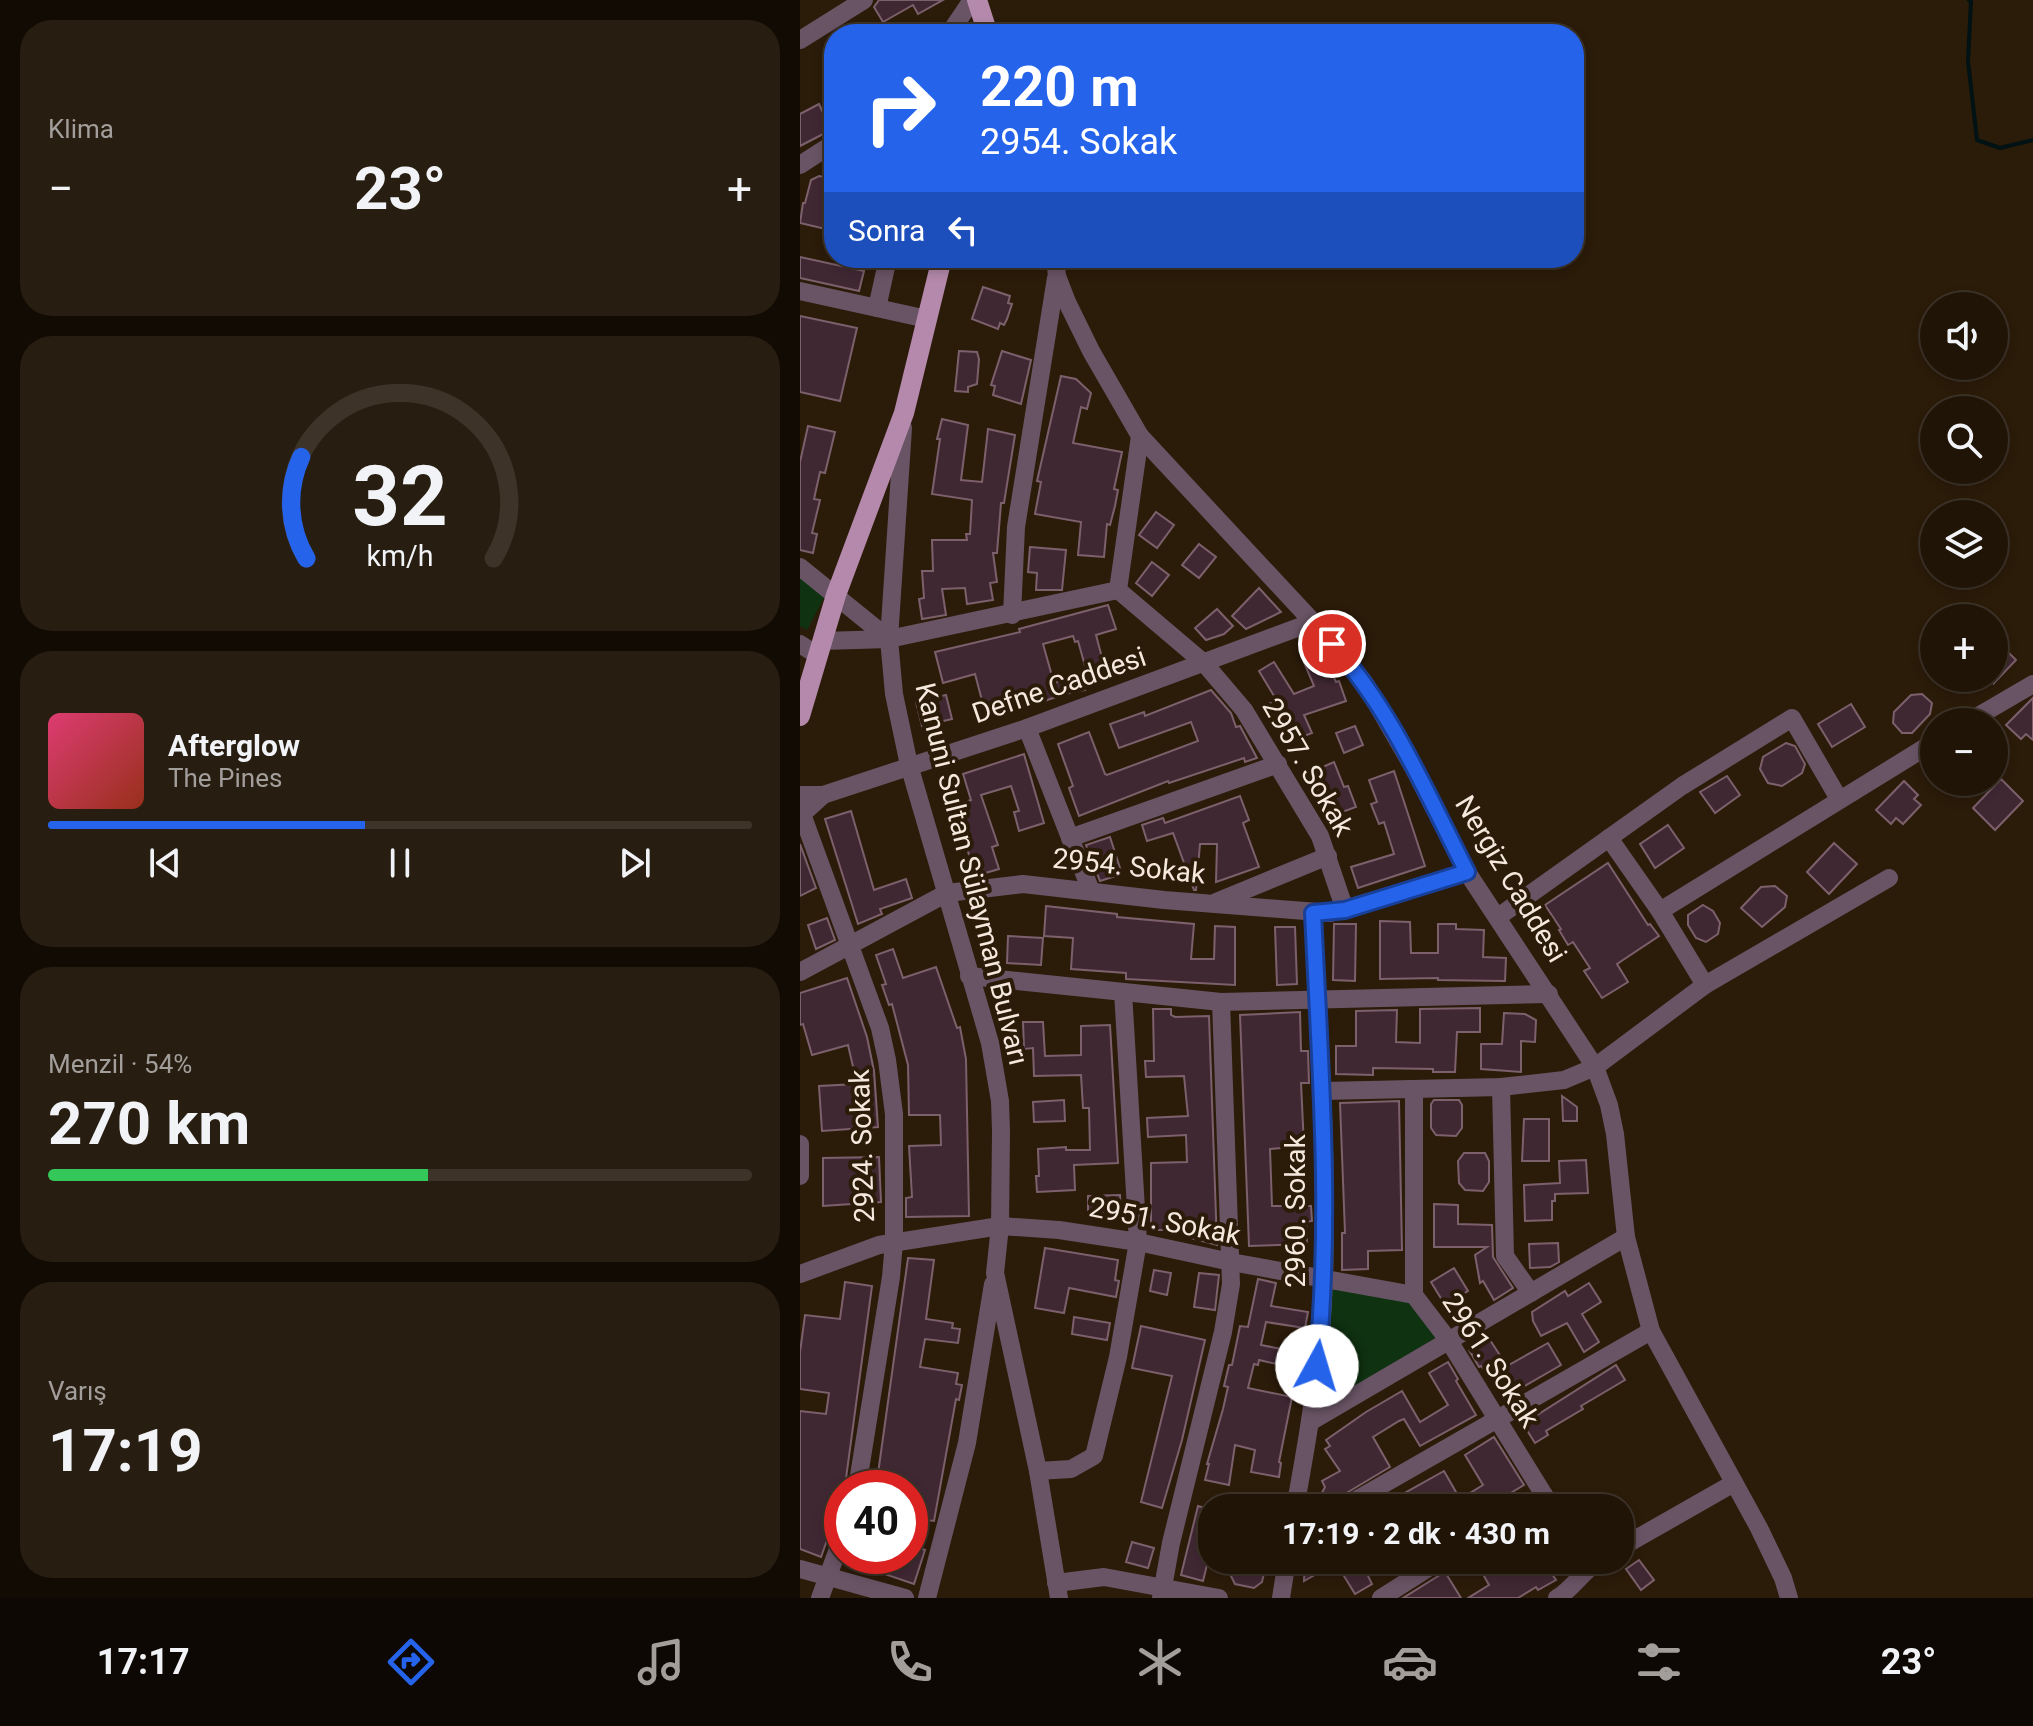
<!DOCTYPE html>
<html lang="tr">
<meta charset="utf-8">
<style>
body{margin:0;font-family:Roboto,sans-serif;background:#281d11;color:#f1f3f6;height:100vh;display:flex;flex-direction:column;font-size:30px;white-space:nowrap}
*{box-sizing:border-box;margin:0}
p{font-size:26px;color:#a29e9b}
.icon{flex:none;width:44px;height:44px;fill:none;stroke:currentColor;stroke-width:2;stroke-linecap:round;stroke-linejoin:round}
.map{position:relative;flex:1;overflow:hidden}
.panel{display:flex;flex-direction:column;gap:20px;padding:20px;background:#120b04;width:800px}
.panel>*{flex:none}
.top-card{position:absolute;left:24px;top:24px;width:760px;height:244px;border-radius:32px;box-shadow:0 4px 12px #0003,0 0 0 2px #3d3328;background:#2563eb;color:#fff;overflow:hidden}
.buttons{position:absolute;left:1120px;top:292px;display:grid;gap:16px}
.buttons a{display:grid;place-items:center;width:88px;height:88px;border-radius:50%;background:#201407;box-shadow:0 4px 12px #0003,0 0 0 2px #3d3328;font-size:40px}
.speed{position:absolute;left:24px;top:1470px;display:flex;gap:16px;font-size:40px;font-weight:700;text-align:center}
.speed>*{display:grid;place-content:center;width:104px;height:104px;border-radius:50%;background:#201407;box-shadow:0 4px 12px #0003,0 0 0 2px #3d3328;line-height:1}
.speed .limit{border:12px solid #d22;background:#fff;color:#111}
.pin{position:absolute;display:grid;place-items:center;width:68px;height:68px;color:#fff;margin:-34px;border:4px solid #fff;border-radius:50%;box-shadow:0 2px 8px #0007}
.me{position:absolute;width:88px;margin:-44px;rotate:6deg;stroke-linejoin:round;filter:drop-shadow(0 0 6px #0008)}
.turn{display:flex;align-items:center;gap:28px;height:168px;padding:0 24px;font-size:36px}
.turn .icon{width:104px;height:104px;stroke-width:2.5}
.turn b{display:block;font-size:56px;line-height:68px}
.then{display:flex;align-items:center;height:76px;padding:0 24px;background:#0003;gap:16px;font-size:30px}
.big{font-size:60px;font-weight:700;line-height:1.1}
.panel .card{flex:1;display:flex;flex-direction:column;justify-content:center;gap:12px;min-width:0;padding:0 28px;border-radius:32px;background:#281d11}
.panel .dial{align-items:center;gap:0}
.dial svg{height:208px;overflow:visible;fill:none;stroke:#3d3328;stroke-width:7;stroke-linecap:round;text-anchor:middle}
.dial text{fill:#f1f3f6;stroke:none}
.song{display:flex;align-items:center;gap:24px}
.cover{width:96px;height:96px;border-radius:12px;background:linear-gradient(135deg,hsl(340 70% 55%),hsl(10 70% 35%))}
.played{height:8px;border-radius:4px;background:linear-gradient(90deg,#2563eb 45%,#3d3328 45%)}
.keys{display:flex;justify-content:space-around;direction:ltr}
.heat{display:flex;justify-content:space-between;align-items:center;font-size:44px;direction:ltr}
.charge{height:12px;border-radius:6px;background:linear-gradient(90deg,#34c759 54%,#3d3328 0)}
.trip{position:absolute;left:398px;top:1494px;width:436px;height:80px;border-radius:32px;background:#201407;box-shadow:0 4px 12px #0003,0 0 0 2px #3d3328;font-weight:700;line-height:80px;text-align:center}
.dock{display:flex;height:128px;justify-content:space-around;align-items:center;background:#0d0803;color:#a29e9b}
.dock .icon{width:56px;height:56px}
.dock .on{color:#2563eb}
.dock b{font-size:36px;color:#f1f3f6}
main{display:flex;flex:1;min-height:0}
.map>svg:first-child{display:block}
.green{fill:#0f3211}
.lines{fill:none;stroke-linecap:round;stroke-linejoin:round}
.stream{stroke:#001213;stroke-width:4}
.building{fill:#402833;stroke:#7c606c;stroke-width:2;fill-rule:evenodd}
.minor{stroke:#695465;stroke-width:18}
.major{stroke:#b489ab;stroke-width:20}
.route-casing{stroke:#184099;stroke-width:20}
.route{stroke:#2563eb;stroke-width:14}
.labels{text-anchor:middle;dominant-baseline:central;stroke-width:8;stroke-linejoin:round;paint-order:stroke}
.street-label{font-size:28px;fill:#f5e9de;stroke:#2b1b09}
</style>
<main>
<section class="panel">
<div class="card"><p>Klima</p>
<div class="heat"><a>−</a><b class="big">23°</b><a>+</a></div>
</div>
<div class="card dial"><svg viewBox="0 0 100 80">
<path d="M14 69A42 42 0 1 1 86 69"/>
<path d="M14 69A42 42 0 0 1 12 30" stroke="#2563eb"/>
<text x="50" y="56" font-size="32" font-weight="700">32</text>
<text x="50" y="72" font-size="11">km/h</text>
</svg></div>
<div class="card">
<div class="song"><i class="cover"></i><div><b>Afterglow</b><p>The Pines</p></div></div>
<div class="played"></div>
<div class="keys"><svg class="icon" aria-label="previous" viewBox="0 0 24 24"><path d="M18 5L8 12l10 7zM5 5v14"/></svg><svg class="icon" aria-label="pause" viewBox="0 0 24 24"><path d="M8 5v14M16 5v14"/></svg><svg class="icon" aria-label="next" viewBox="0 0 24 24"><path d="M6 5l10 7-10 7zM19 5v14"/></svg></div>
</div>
<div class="card"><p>Menzil · 54%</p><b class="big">270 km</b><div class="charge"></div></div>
<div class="card"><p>Varış</p><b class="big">17:19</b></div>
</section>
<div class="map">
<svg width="1233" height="1598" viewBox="0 0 1233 1598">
<rect width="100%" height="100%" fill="#2b1b09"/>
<g class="green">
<path d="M0,577L25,596L7,630L0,626Z"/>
<path d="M533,1286L605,1297L637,1339L524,1406L517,1398Z"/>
</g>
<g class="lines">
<path class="stream" d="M1169,0L1171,1L1168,61L1177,140L1200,148L1233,140"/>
</g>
<g class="building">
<path d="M79,0H143L118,14L113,5L83,22L74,7Z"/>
<path d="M19,104L31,130L0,146V114Z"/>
<path d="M19,176L34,179V213L30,230L0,223L3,203H5L11,180Z"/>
<path d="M0,257L64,271L59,291L0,278Z"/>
<path d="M183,287L210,296L208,303L212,304L207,319L204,325L200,323L198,329L172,319Z"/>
<path d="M0,316L57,328L40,401L0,392Z"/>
<path d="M159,351L177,352L179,359L177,384L168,387V392L155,391Z"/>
<path d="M202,351L231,360L221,404L193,395L195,386L191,385Z"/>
<path d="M261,376L276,379L291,393L287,409L281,407L273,443L322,452L314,489L318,490L315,506L310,525L307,524L304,557L278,555L281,522L235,514L241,482L237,481Z"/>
<path d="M142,419L168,425L161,480L182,482L188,429L215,435L204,503H201L197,553H193L197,582L190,583L193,600L167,604L165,588L142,589L146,615L122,619L119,599L124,598L122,571H133L132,540H167L166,534H170L172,500L132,494L140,439H137Z"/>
<path d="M8,426L35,432L25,473L20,472L14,499L20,500L12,533L17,534L13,553L0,550V462Z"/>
<path d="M356,512L374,525L357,548L339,535Z"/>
<path d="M399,544L416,557L399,578L382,565Z"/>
<path d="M230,547L266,550L262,590H236L237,573L228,572Z"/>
<path d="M352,562L369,575L352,596L336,583Z"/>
<path d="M459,588L481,612L446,629L432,616Z"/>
<path d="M308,605L316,629L296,635L308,680L284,687L285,690L265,694L209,713L205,702L184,708L175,674L143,683L135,652L220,632L219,629ZM273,636L275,642L278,641L287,673L254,683L243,644Z"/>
<path d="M417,609L433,626L424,634L406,640L395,628Z"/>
<path d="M1194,638L1216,660L1194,683Z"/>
<path d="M522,651L536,682L539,681L546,701L504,715L512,733L484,744L468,704L477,701L459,671L474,662L494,694L514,686L503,660Z"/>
<path d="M411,690L431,713L436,727L440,726L457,758L445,762L444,758L369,783L368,781L279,816L269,788L273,786L258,744L289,732L305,774L307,775L398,741L391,722L319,748L310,724L344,712L345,716Z"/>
<path d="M1122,694L1132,703L1130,714L1112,733H1102L1093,723L1094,712L1111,695Z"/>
<path d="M146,695L152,719L122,726L116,702Z"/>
<path d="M1233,698V740L1226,734L1221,739L1206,725Z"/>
<path d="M1051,704L1065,727L1032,747L1018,724Z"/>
<path d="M555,726L563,745L544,753L536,733Z"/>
<path d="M986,743L995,746L1005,764L1002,773L982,786L968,783L960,769L963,757Z"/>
<path d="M224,754L244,823L219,831L214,812L219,811L211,786L181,795L198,845L192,847L199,869L175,876L161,827L159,828L152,806L171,800L163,774Z"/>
<path d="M534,762L544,787L548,786L556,807L534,815L525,789L519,792L511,772Z"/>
<path d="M594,771L625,866L558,888L551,867L594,854L584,822L579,824L571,804L577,802L569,780Z"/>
<path d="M927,776L940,795L915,813L900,792Z"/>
<path d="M1201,779L1223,801L1195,830L1173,808Z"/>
<path d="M1104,781L1118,795L1114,799L1121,805L1103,824L1096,818L1091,824L1076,810Z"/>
<path d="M440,796L449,820L443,823L459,867L416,882L417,844H400L396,890H394L373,833L347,841L342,825L363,818L365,823Z"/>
<path d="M51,811L74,890L106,879L112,898L80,909L82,914L58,924L25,819Z"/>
<path d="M868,825L884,848L855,868L840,844Z"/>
<path d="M310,837L322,874L300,881L286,845Z"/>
<path d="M1034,843L1057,864L1029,894L1007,872Z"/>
<path d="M0,844L16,888L0,896Z"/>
<path d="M808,863L848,925L850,924L859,936L817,964L828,982L802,998L784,971L790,968L773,942L768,945L759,930L761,929L745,905Z"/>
<path d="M975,886L987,896L985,907L962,927L941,908L961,887Z"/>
<path d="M903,905L913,911L920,923L918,934L906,942L896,938L888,925V915Z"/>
<path d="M246,906L317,914V917L394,924L391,959H414L415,926L435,927V985L326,979V973L271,969L273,938L244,936Z"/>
<path d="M27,918L35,940L16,949L8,925Z"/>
<path d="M580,921L610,922L611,953H638V924H656V929L684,930L683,957L706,958L705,981L638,980V978L580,979Z"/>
<path d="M534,924H556L555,981L533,980Z"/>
<path d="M475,927H495L497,984L477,985Z"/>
<path d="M208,936L243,938L241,965L207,963Z"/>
<path d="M93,949L103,978L136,967L157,1028L160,1027L166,1059L169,1216L106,1217V1198L112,1197L109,1146L141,1145L140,1115H109L108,1065L92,1004L89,1005L82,985L86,984L76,955Z"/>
<path d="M47,978L67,1037L74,1071L78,1127L22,1131L19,1086L57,1084L48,1045L12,1055L3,1024L0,1025V993Z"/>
<path d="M680,1008V1032H657L655,1072H633V1069L573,1068V1075L536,1074V1046H556V1011L597,1010L596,1042L620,1043V1009Z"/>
<path d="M353,1009H371V1015L375,1017L409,1016L417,1245L387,1237V1230H351V1163L387,1162L386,1135L348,1137L347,1118L388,1116L384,1076L346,1077L345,1061H354Z"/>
<path d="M500,1012L501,1051H508L509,1083H501L504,1146L470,1149L472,1206H511L512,1221L506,1222L507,1244L449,1246L440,1015Z"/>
<path d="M704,1013L725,1014L736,1020L735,1042L721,1041V1072L681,1069V1044H702Z"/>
<path d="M223,1022H243L245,1056L281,1055V1026L310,1025L318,1163L274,1165L275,1190L237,1192L236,1176H239L238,1149L266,1147V1150H290L289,1108H283L281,1075L234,1076L233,1048L224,1049Z"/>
<path d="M762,1096L777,1107V1121H763Z"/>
<path d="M264,1100L265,1121L234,1122L233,1102Z"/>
<path d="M634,1100H659L662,1105V1128L656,1136L636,1135L631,1128V1104Z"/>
<path d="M599,1101L602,1250L568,1251V1269L542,1270V1233H545L540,1103Z"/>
<path d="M724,1119H749V1161H722Z"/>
<path d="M664,1153H685L689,1161V1182L683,1191L665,1190L659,1183L658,1161Z"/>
<path d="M79,1157L81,1202L23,1206V1158Z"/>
<path d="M786,1160L788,1193L755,1194V1201H752V1220L725,1221L724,1185L760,1183L759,1161Z"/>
<path d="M320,1195L321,1213H288V1196Z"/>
<path d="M634,1204L658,1205V1224L692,1225L693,1257L713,1288L694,1300L683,1281L680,1283L675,1255L687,1247H634Z"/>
<path d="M758,1243L759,1262L750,1267L730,1268L729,1244Z"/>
<path d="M245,1248L318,1260L315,1280L319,1281L316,1297L269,1288L264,1313L235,1308Z"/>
<path d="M108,1258L134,1260L126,1319L153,1323L152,1328L160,1329L158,1343L125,1339L120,1367L158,1373L156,1384L162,1385L159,1400L156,1399L134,1521L110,1518L114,1488H76Z"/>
<path d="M654,1268L668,1291L645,1305L631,1282Z"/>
<path d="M354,1270L371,1273L367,1295L350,1291Z"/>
<path d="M399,1273L419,1275L415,1310L394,1307Z"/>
<path d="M458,1279L476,1283L471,1306L508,1312L505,1328L466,1322L461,1345L497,1352L494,1368L459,1360L458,1365L454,1364L448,1388L492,1397L479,1462L481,1463L479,1477L451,1472L455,1450L435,1445L429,1485L405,1480L409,1464H407L423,1409L428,1387L424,1386L429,1365H432L440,1326L448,1327Z"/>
<path d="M45,1282L72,1286L45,1486L42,1488L40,1504L21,1557L0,1549V1411L26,1414L29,1393L0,1389V1352L5,1315L40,1319Z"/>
<path d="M789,1283L801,1302L782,1314L799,1342L784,1352L767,1323L741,1336L733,1321L732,1312L765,1291L768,1296Z"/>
<path d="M274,1317L310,1323L307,1340L272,1334Z"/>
<path d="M341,1326L405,1340L382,1440L362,1508L341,1502L372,1376L332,1368Z"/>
<path d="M688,1337L707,1366L748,1343L761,1365L704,1398L687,1368L684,1370L681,1366L679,1367L669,1350Z"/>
<path d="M648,1362L658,1379L656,1381L676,1415L620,1446L604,1419L599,1421L573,1437L590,1467L523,1507L518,1500L525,1487L522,1481L540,1471L525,1449L530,1446L526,1440L566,1412L602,1391L620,1422L648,1405L629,1373Z"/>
<path d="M816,1365L825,1380L781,1406L783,1409L746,1431L748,1435L735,1443L723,1424Z"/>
<path d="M694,1437L724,1485L709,1494L713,1500L699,1508H645L648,1506L645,1501L633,1508H599L594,1499L644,1471L660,1499L683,1485L665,1455Z"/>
<path d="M795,1494L804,1508H775Z"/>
<path d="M398,1506L412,1510V1545L403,1581L381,1575Z"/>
<path d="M332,1542L354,1548L348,1568L326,1562Z"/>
<path d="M110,1545L125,1550L114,1584L46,1561L48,1556H81L91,1560L93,1556H110Z"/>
<path d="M434,1560H467L462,1582L454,1588L435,1584L431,1576Z"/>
<path d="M505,1560H595L568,1576L572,1584L555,1594L536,1563L504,1581Z"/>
<path d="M675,1560H776L752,1574L756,1580L738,1590L736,1587L718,1598H668L689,1585Z"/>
<path d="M839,1560L854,1580L841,1590L826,1569Z"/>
<path d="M645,1572L661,1598H603L635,1578Z"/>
</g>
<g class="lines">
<g class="minor">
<path d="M149,34L172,0"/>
<path d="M0,40L64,0"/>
<path d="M0,165L34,143"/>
<path d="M255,258L257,276L267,302L291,351L340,436L513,622L564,682L613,767L667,872L795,1067L809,1105L815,1134L826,1237L851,1331L959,1528L983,1578L989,1598"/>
<path d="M0,291L127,319"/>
<path d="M77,308L88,258"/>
<path d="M103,428L89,639L94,694L109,765L190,1043L200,1101L201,1131L200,1226L195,1273L238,1471L259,1598"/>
<path d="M340,436L318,590L404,663L444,710L520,836L545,910"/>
<path d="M0,567L89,639"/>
<path d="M212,615L216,527L256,278"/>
<path d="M22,641L89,639L318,590"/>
<path d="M0,644L17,655"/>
<path d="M1168,722L1233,684"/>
<path d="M227,728L291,891"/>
<path d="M0,795H23L0,816"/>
<path d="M23,795L227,728L513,622"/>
<path d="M2,814L80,1028L87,1060L94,1114V1242L91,1277L57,1488"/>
<path d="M270,838L478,764"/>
<path d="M416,902L528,856"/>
<path d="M860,911L1134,742"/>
<path d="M698,917L882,786L992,718L1039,799"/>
<path d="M0,972L147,893L223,884L364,900L531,913L667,872"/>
<path d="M169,976L421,1002L749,994"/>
<path d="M905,985L1089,878"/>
<path d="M701,1087L705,1256L731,1293"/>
<path d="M614,1089V1295L649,1341L752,1508"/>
<path d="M523,1091L701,1087L764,1080L795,1067L905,985L860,911L809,838"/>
<path d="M0,1144V1176"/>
<path d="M0,1274L79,1245L200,1226L259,1230L338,1242L431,1262L614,1295"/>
<path d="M510,1422L826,1237"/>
<path d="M238,1471L271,1469L294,1456L318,1357L338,1242L323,992"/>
<path d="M495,1508C509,1432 522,1355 524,1278C528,1157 519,1035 513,913"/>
<path d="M542,1508L851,1331"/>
<path d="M724,1508L744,1495"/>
<path d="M820,1548L934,1483"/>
<path d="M0,1569L105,1598"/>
<path d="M256,1583L304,1577L419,1598"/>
<path d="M20,1598L42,1538"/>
<path d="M127,1598L167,1443L193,1284"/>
<path d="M361,1598L371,1543L423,1332L431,1284L421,1002"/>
<path d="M481,1598L487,1560"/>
<path d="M581,1598L641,1560"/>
<path d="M757,1598C774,1588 783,1570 800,1560"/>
</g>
<g class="major">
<path d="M177,0L188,34"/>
<path d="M0,716L36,595L104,413L142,258"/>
</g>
</g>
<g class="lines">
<defs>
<path id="route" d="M517,1366C532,1215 520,1064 513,913L545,910L667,872C627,794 591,709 532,644"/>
</defs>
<use href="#route" class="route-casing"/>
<use href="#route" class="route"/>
</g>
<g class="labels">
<g class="street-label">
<text transform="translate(259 685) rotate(-19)">Defne Caddesi</text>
<text transform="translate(508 767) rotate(60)">2957. Sokak</text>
<text transform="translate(329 866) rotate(6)">2954. Sokak</text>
<text transform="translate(172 874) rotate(76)">Kanuni Sultan Sülayman Bulvarı</text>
<text transform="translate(711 879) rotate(59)">Nergiz Caddesi</text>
<text transform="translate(62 1146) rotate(-92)">2924. Sokak</text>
<text transform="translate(495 1211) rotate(-90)">2960. Sokak</text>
<text transform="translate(365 1221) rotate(11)">2951. Sokak</text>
<text transform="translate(691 1360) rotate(57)">2961. Sokak</text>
</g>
</g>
</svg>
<div class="buttons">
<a><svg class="icon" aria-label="sound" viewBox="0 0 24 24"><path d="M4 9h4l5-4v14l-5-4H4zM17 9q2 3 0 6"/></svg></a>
<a><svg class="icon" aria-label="search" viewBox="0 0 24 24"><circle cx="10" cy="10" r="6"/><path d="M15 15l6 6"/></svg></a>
<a><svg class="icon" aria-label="layers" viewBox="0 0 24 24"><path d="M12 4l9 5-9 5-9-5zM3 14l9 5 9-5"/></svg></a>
<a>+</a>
<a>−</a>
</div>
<div class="speed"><div class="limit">40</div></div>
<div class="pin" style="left:532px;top:644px;background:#d93025"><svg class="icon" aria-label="arrive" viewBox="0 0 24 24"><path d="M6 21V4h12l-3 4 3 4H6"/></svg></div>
<svg class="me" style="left:517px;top:1366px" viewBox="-20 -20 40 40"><circle r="19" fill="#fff"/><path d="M0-13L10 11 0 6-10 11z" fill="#2563eb"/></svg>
<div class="trip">17:19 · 2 dk · 430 m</div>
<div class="top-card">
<div class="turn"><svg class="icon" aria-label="right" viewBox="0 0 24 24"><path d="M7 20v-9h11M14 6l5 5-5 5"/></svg><div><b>220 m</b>2954. Sokak</div></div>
<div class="then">Sonra<svg class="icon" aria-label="left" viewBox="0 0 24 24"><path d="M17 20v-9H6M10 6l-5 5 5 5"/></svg></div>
</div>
</div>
</main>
<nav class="dock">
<b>17:17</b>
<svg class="icon on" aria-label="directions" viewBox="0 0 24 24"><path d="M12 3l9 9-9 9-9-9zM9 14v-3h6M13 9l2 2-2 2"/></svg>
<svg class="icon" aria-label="music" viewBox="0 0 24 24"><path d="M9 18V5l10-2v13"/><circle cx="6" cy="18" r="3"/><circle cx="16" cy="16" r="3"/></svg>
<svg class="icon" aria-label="phone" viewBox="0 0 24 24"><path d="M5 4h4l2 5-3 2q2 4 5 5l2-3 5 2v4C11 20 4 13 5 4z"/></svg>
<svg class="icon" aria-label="climate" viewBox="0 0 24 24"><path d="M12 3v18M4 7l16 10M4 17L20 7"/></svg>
<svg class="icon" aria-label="car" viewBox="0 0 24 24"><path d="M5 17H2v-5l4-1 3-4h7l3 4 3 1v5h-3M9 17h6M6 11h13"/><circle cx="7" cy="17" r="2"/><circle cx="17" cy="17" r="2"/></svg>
<svg class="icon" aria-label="filters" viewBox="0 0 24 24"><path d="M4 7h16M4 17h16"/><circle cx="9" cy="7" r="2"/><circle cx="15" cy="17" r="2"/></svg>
<b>23°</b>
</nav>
